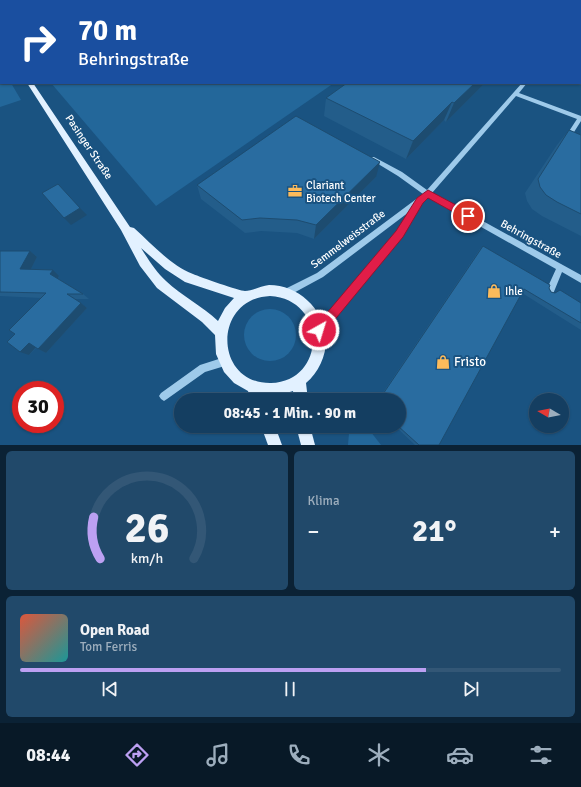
<!DOCTYPE html>
<html lang="de">
<meta charset="utf-8">
<style>
body{margin:0;font-family:Signika,sans-serif;background:#21496a;color:#f1f3f6;height:100vh;display:flex;flex-direction:column;font-size:15px;white-space:nowrap}
*{box-sizing:border-box;margin:0}
p{font-size:13px;color:#9daebd}
.icon{flex:none;width:22px;height:22px;fill:none;stroke:currentColor;stroke-width:2;stroke-linecap:round;stroke-linejoin:round}
.map{position:relative;height:445px;overflow:hidden}
.details{display:flex;flex-direction:column;gap:6px;padding:6px;background:#0b2235;flex:1}
.details>*{flex:none}
.hud{position:absolute;left:0px;top:0px;width:581px;height:84px;box-shadow:0 1px 3px #0004,0 0 0 1px #335776;background:#1a4fa0;color:#fff;overflow:hidden}
.needle{width:26px;rotate:280deg}
.buttons{position:absolute;left:529px;top:393px;display:grid;gap:8px}
.buttons a{display:grid;place-items:center;width:40px;height:40px;border-radius:50%;background:#143e61;box-shadow:0 1px 3px #0004,0 0 0 1px #335776;font-size:20px}
.speed{position:absolute;left:12px;top:381px;display:flex;gap:8px;font-size:20px;font-weight:700;text-align:center}
.speed>*{display:grid;place-content:center;width:52px;height:52px;border-radius:50%;background:#143e61;box-shadow:0 1px 3px #0004,0 0 0 1px #335776;line-height:1}
.speed .limit{border:6px solid #d22;background:#fff;color:#111}
.pin{position:absolute;display:grid;place-items:center;width:34px;height:34px;color:#fff;margin:-17px;border:2px solid #fff;border-radius:50%;box-shadow:0 1px 4px #0007}
.me{position:absolute;width:44px;margin:-22px;rotate:39deg;stroke-linejoin:round;filter:drop-shadow(0 0 3px #0008)}
.turn{display:flex;align-items:center;gap:14px;height:84px;padding:0 12px;font-size:18px}
.turn .icon{width:52px;height:52px;stroke-width:2.5}
.turn b{display:block;font-size:28px;line-height:34px}
.big{font-size:30px;font-weight:800;line-height:1.1}
.details .tile{flex:1;display:flex;flex-direction:column;justify-content:center;gap:6px;min-width:0;padding:0 14px;border-radius:6px;background:#21496a}
.details .dial{align-items:center;gap:0}
.dial svg{height:104px;overflow:visible;fill:none;stroke:#335776;stroke-width:7;stroke-linecap:round;text-anchor:middle}
.dial text{fill:#f1f3f6;stroke:none}
.song{display:flex;align-items:center;gap:12px}
.cover{width:48px;height:48px;border-radius:6px;background:linear-gradient(135deg,hsl(10 70% 55%),hsl(180 70% 35%))}
.played{height:4px;border-radius:2px;background:linear-gradient(90deg,#bca0f2 75%,#335776 75%)}
.keys{display:flex;justify-content:space-around;direction:ltr}
.heat{display:flex;justify-content:space-between;align-items:center;font-size:22px;direction:ltr}
.details .tiles{flex:1;display:grid;gap:6px;grid-template-columns:1fr 1fr}
.tile:last-child{grid-column:span 2}
.trip{position:absolute;left:174px;top:393px;width:232px;height:40px;border-radius:20px;background:#143e61;box-shadow:0 1px 3px #0004,0 0 0 1px #335776;font-weight:800;line-height:40px;text-align:center}
.menu{display:flex;height:64px;justify-content:space-around;align-items:center;background:#081927;color:#9daebd}
.menu .icon{width:28px;height:28px}
.menu .on{color:#bca0f2}
.menu b{font-size:18px;color:#f1f3f6}
.map>svg:first-child{display:block}
.green{fill:#23679a}
.lines{fill:none;stroke-linecap:round;stroke-linejoin:round}
.minor{fill:#9ecaea;fill-rule:evenodd}
.major{fill:#e2f1ff;fill-rule:evenodd}
.wall{fill:#235d8a}
.shaded-wall{fill:#1d4c70}
.building{fill:#296ca0;stroke:#1d4c70}
.route{fill:#e11d48;stroke:#92132f}
.labels{text-anchor:middle;dominant-baseline:central;stroke-width:4;stroke-linejoin:round;paint-order:stroke}
.street-label{font-size:11px;fill:#fff;stroke:#1a5381}
.poi-label{font-size:11px;fill:#fff;stroke:#1a5381;text-anchor:start}
.near-poi-label{font-size:13px;fill:#fff;stroke:#1a5381;text-anchor:start}
</style>
<div class="map">
<svg width="581" height="445" viewBox="0 0 581 445">
<rect width="100%" height="100%" fill="#1a5381"/>
<g class="green">
<path d="M185,0H454L183,1Z"/>
<path d="M0,64L1,83H11L21,100L0,107Z"/>
<path d="M51,83H334L156,206Z"/>
<circle cx="270" cy="335" r="26"/>
<path d="M353,426L367,427L381,445H348L349,433Z"/>
</g>
<g class="lines">
<g class="minor">
<rect x="0" y="2" width="1" height="2"/>
<rect x="580" y="35" width="1" height="2"/>
<rect x="0" y="59" width="1" height="2"/>
<rect x="580" y="72" width="1" height="2"/>
<path d="M522,83H527L519,93L581,116V121L569,140H565L564,139L577,119L516,96L432,193L581,275V283L562,272L553,294L550,295L547,294L546,291L556,269L428,197L421,203L402,236L322,334L319,335L316,334L315,331L316,328L396,232L409,212L323,277L288,296L285,295L284,292L285,289L317,273L423,194L398,176L370,159L369,158L370,157H374L402,172L427,190Z"/>
<path d="M225,357L228,359L230,362L228,365L205,372L167,399L164,401L161,399L159,396L161,393L200,365Z"/>
</g>
<g class="major">
<path d="M0,14L1,15V21L0,20Z"/>
<path d="M27,83H33L130,227L134,228C152,244 170,265 193,274C200,277 240,291 245,291C252,291 260,286 269,285C298,285 323,308 326,337C327,354 319,372 306,383L308,400H294L293,391L280,395L263,396L265,400H251L248,391L234,383L224,372L216,354L215,335L202,322L157,288L140,266L121,230ZM141,248L165,269L185,282L234,298L225,308L218,321C202,306 182,296 166,281C156,272 148,259 141,248ZM270,296C327,299 327,381 271,383C214,384 212,299 270,296Z"/>
<path d="M261,426H275L282,445H268Z"/>
<path d="M296,426H310L315,445H301Z"/>
</g>
</g>
<g class="wall">
<path d="M347,83H485L446,122L444,120L406,159L324,116L326,98Z"/>
<path d="M569,130L581,135V236L542,216L532,209L527,201L525,193L557,145Z"/>
<path d="M376,177L314,239L297,233L261,231L245,233L201,199L197,185Z"/>
<path d="M483,246L549,288L551,292L581,303V330L522,293L439,445H415L395,426H399V400H378L480,249Z"/>
<path d="M0,251H30L37,257L31,269L59,276L58,279L83,294L89,299H75L87,308L46,353L36,348L29,355L15,334L41,298L0,296Z"/>
</g>
<g class="shaded-wall">
<path d="M113,0H134L131,1H110Z"/>
<path d="M475,83H485L446,122L454,103Z"/>
<path d="M452,102L444,120L406,159L413,141Z"/>
<path d="M380,162L376,177L314,239L316,225Z"/>
<path d="M80,208L87,215L71,225L64,218Z"/>
<path d="M30,251L37,257L28,275L20,269Z"/>
<path d="M53,270L59,276L57,280L50,274Z"/>
<path d="M81,303L87,308L46,353L38,349Z"/>
<path d="M29,343L37,346L29,355L20,352Z"/>
</g>
<g class="building">
<path d="M12,0H113L110,1H13Z"/>
<path d="M460,0H486L489,1H458Z"/>
<path d="M347,83H475L454,103L452,102L413,141L326,98Z"/>
<path d="M296,116L380,162L316,225L297,220L260,218L242,220L197,185Z"/>
<path d="M569,130L581,135V214L557,202L546,195L540,187L538,179Z"/>
<path d="M58,184L80,208L64,218L42,193Z"/>
<path d="M483,246L550,285L549,288L551,292L555,293L560,290L581,303V323L524,289L439,445H419L398,426H399V400H379Z"/>
<path d="M0,251H30L20,269L53,270L50,274L83,294H67L81,303L38,349L29,343L20,352L7,342L15,334L9,330L46,293L0,292Z"/>
</g>
<path class="route" d="M428,190L471,213L472,216L471,218H464L428,198L423,203L403,237L323,334L319,336L315,334L313,330L315,327L396,231L417,198Z"/>
<defs>
<symbol id="office-bare" viewBox="-9 -9 18 18"><path d="M-6-3h4V-5.5h4V-3h4V5H-6ZM-1-4.5V-3h2v-1.5ZM-6 0V1H6V0Z" fill="#fcbb5b" stroke="#1a5381" stroke-width="2.5" paint-order="stroke"/></symbol>
<symbol id="shop-bare" viewBox="-9 -9 18 18"><path d="M-5-2.5h2.3a2.7 3.5 0 0 1 5.4 0H5L5.5 6h-11ZM-1.5-2.5h3a1.5 2.3 0 0 0-3 0Z" fill="#fcbb5b" stroke="#1a5381" stroke-width="2.5" paint-order="stroke"/></symbol>
</defs>
<g fill-rule="evenodd">
<use href="#office-bare" x="285" y="181" width="20" height="20"/>
<use href="#shop-bare" x="484" y="281" width="20" height="20"/>
<use href="#shop-bare" x="433" y="352" width="20" height="20"/>
</g>
<g class="labels">
<g class="street-label">
<text transform="translate(89 147) rotate(56)">Pasinger Straße</text>
<text transform="translate(348 239) rotate(-37)">Semmelweisstraße</text>
<text transform="translate(531 239) rotate(29)">Behringstraße</text>
</g>
<g class="poi-label">
<text x="306" y="185">Clariant<tspan x="306" dy="13">Biotech Center</tspan></text>
<text x="505" y="291">Ihle</text>
</g>
<g class="near-poi-label">
<text x="454" y="362">Fristo</text>
</g>
</g>
</svg>
<div class="buttons">
<a><svg class="needle" viewBox="-14 -14 28 28"><path d="M0-13l5 13h-10z" fill="#e53935"/><path d="M0 13l5-13h-10z" fill="#9daebd"/></svg></a>
</div>
<div class="speed"><div class="limit">30</div></div>
<div class="pin" style="left:468px;top:216px;background:#d93025"><svg class="icon" aria-label="arrive" viewBox="0 0 24 24"><path d="M6 21V4h12l-3 4 3 4H6"/></svg></div>
<svg class="me" style="left:319px;top:330px" viewBox="-20 -20 40 40"><circle r="17" fill="#e11d48" stroke="#fff" stroke-width="3"/><path d="M0-11L8 9 0 5-8 9z" fill="#fff"/></svg>
<div class="trip">08:45 · 1 Min. · 90 m</div>
<div class="hud">
<div class="turn"><svg class="icon" aria-label="right" viewBox="0 0 24 24"><path d="M7 20v-9h11M14 6l5 5-5 5"/></svg><div><b>70 m</b>Behringstraße</div></div>
</div>
</div>
<section class="details">
<div class="tiles">
<div class="tile dial"><svg viewBox="0 0 100 80">
<path d="M14 69A42 42 0 1 1 86 69"/>
<path d="M14 69A42 42 0 0 1 9 37" stroke="#bca0f2"/>
<text x="50" y="56" font-size="32" font-weight="700">26</text>
<text x="50" y="72" font-size="11">km/h</text>
</svg></div>
<div class="tile"><p>Klima</p>
<div class="heat"><a>−</a><b class="big">21°</b><a>+</a></div>
</div>
<div class="tile">
<div class="song"><i class="cover"></i><div><b>Open Road</b><p>Tom Ferris</p></div></div>
<div class="played"></div>
<div class="keys"><svg class="icon" aria-label="previous" viewBox="0 0 24 24"><path d="M18 5L8 12l10 7zM5 5v14"/></svg><svg class="icon" aria-label="pause" viewBox="0 0 24 24"><path d="M8 5v14M16 5v14"/></svg><svg class="icon" aria-label="next" viewBox="0 0 24 24"><path d="M6 5l10 7-10 7zM19 5v14"/></svg></div>
</div>
</div>
</section>
<nav class="menu">
<b>08:44</b>
<svg class="icon on" aria-label="directions" viewBox="0 0 24 24"><path d="M12 3l9 9-9 9-9-9zM9 14v-3h6M13 9l2 2-2 2"/></svg>
<svg class="icon" aria-label="music" viewBox="0 0 24 24"><path d="M9 18V5l10-2v13"/><circle cx="6" cy="18" r="3"/><circle cx="16" cy="16" r="3"/></svg>
<svg class="icon" aria-label="phone" viewBox="0 0 24 24"><path d="M5 4h4l2 5-3 2q2 4 5 5l2-3 5 2v4C11 20 4 13 5 4z"/></svg>
<svg class="icon" aria-label="climate" viewBox="0 0 24 24"><path d="M12 3v18M4 7l16 10M4 17L20 7"/></svg>
<svg class="icon" aria-label="car" viewBox="0 0 24 24"><path d="M5 17H2v-5l4-1 3-4h7l3 4 3 1v5h-3M9 17h6M6 11h13"/><circle cx="7" cy="17" r="2"/><circle cx="17" cy="17" r="2"/></svg>
<svg class="icon" aria-label="filters" viewBox="0 0 24 24"><path d="M4 7h16M4 17h16"/><circle cx="9" cy="7" r="2"/><circle cx="15" cy="17" r="2"/></svg>
</nav>
